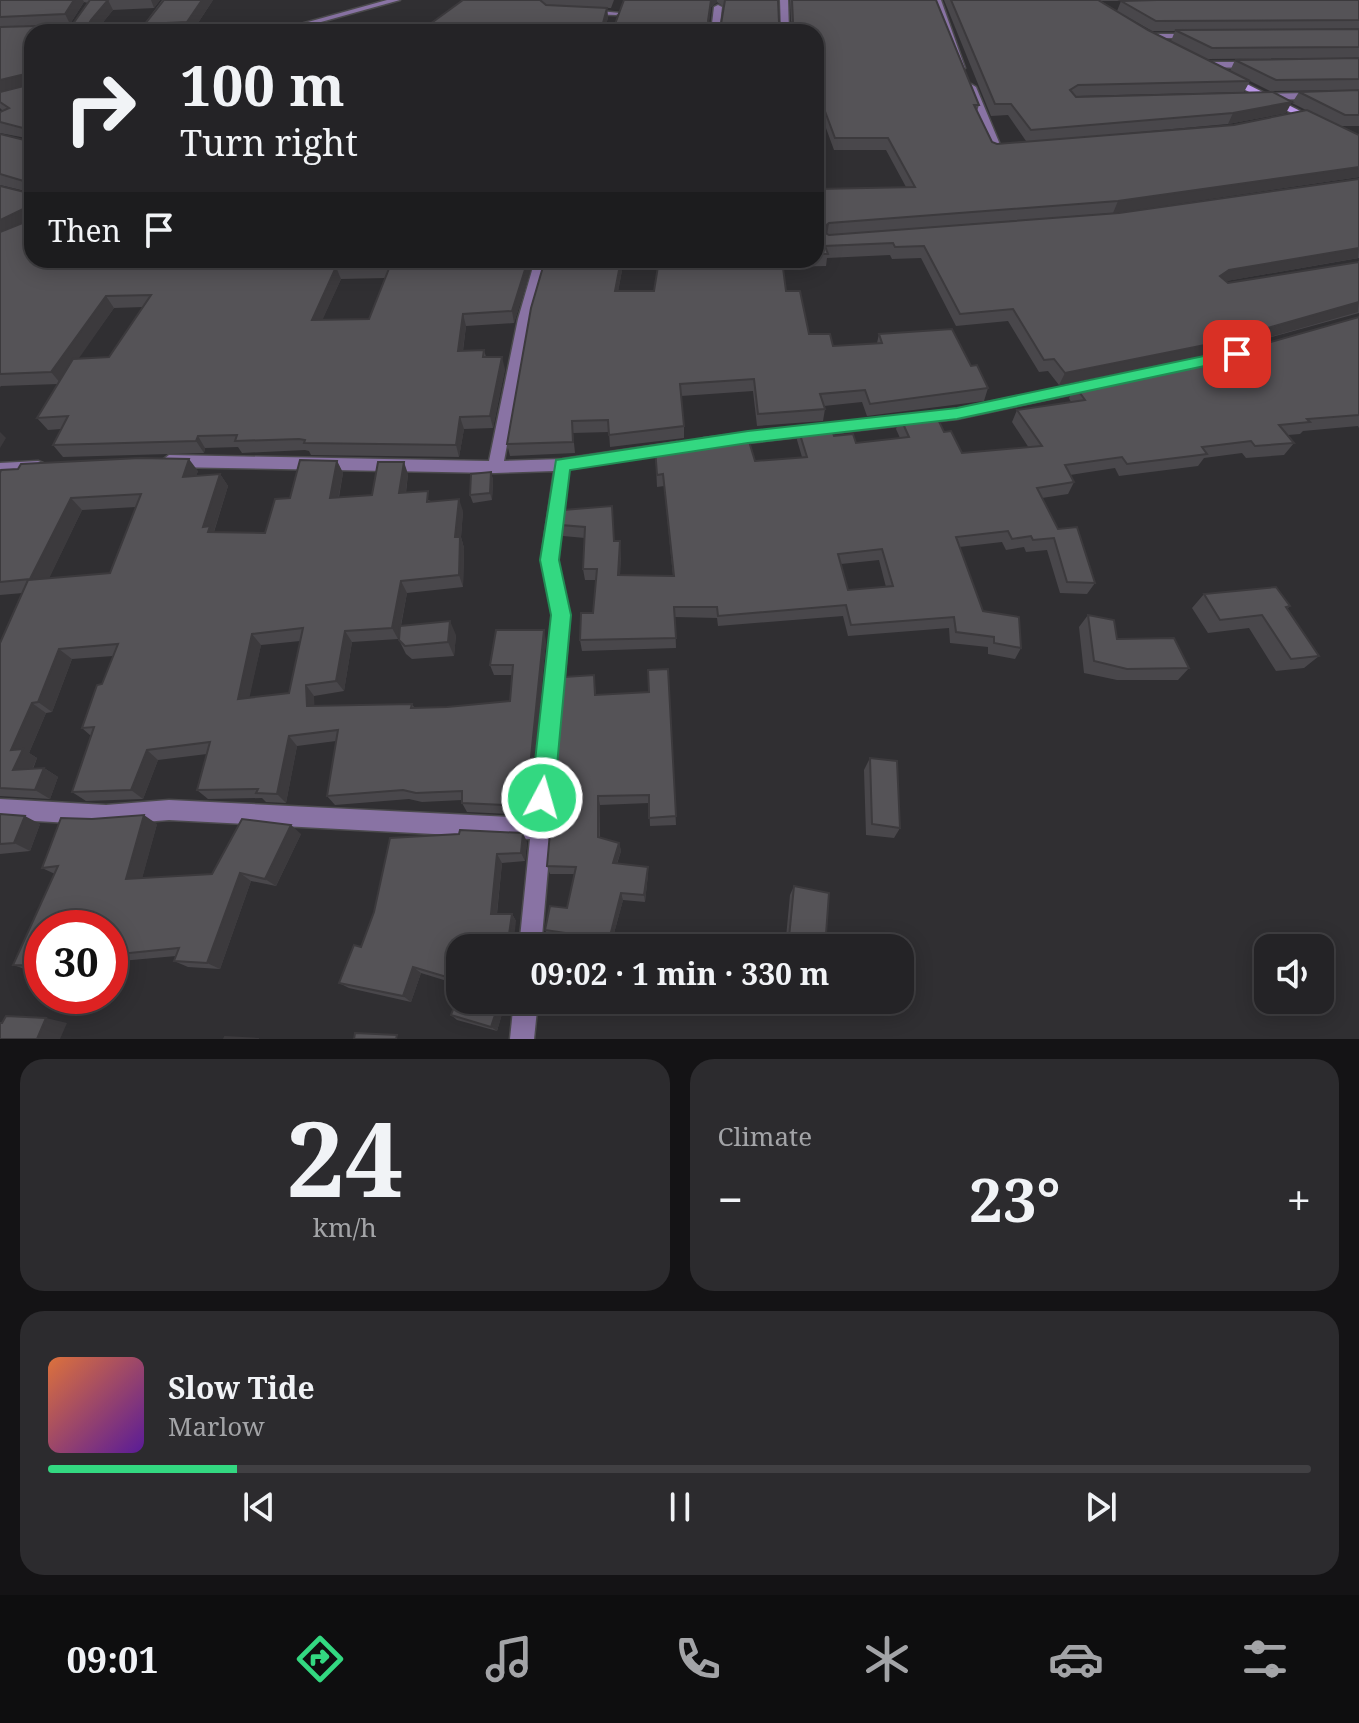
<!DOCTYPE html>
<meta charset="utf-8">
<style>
body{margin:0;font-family:"Noto Serif",serif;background:#2c2b2e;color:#f1f3f6;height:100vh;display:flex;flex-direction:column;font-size:30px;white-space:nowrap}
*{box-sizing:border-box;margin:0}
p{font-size:26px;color:#a3a4a7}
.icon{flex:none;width:44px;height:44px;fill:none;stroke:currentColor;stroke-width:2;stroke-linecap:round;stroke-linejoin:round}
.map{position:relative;height:1039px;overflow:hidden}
.panel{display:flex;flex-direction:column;gap:20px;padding:20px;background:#141315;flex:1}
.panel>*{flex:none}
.guide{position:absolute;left:24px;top:24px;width:800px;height:244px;border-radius:24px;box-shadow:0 4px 20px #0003,0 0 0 2px #414043;background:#242326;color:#f1f3f6;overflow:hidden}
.buttons{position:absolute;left:1254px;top:934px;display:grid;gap:16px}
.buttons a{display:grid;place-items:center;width:80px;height:80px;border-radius:16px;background:#242326;box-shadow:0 4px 20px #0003,0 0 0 2px #414043;font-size:40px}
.speed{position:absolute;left:24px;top:910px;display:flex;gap:16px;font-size:40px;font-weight:700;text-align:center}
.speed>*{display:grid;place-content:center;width:104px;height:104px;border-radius:50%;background:#242326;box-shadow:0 4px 20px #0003,0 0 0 2px #414043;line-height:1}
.speed .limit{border:12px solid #d22;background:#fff;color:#111}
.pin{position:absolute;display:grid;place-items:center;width:68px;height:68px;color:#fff;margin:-34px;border-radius:16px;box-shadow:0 4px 12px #0006}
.me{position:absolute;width:88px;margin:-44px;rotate:6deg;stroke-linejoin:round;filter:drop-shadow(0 0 6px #0008)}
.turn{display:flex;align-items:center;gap:28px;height:168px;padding:0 24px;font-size:36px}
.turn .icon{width:104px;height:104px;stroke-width:2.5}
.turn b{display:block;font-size:56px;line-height:68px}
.then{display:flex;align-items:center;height:76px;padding:0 24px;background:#0003;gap:16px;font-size:30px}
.big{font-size:60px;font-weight:700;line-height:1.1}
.panel .tile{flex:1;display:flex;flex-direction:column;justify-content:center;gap:12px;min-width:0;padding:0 28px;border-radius:24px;background:#2c2b2e}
.panel .dial{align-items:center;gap:0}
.dial b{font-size:104px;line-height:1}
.song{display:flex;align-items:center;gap:24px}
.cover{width:96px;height:96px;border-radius:12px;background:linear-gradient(135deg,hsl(20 70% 55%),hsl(270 70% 35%))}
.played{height:8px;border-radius:4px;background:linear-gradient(90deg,#33d881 15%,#414043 15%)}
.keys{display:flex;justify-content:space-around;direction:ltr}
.heat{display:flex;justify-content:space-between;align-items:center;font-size:44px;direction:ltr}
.panel .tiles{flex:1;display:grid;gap:20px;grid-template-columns:1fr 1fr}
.tile:last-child{grid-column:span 2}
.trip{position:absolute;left:446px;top:934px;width:468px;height:80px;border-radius:24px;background:#242326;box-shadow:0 4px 20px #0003,0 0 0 2px #414043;font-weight:700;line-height:80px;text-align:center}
.menu{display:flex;height:128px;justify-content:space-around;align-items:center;background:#0e0e0f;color:#a3a4a7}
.menu .icon{width:56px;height:56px}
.menu .active{color:#33d881}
.menu b{font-size:36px;color:#f1f3f6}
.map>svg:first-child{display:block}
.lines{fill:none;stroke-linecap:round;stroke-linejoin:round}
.street-casing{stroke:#4b4a4d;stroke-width:3}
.secondary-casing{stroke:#4b4a4d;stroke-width:3}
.street{fill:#8973a4;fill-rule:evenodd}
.secondary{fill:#bb97e7;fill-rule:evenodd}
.wall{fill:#49474b;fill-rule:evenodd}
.shaded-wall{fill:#3c3a3d}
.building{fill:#555357;stroke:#3c3a3d;stroke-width:2;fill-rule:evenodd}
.route{fill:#33d881;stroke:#218c54;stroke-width:2}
</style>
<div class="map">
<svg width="1359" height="1039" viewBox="0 0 1359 1039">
<rect width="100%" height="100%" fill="#302f32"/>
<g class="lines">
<defs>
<g id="street">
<path d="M164,0H172L148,32H140Z"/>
<path d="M387,0H400L285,32H272Z"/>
<path d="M780,0H788L789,32H781Z"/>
<path d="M933,0H941L965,68L958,66Z"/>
<path d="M718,5L722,7L719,32H711L714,7Z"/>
<path d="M589,10L620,13L616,15L586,14Z"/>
<path d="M1148,34H1194L1198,36L1194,38H1145Z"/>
<path d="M1203,62H1253L1257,65L1253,68L1200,67V63Z"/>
<path d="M971,84L976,87L1001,147H1013V151L997,153L992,150L966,87Z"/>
<path d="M1359,92V98L1261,100L1256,97L1261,94Z"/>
<path d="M535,260H547L530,319L504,461L562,459L677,442L684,447L677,452L569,469L557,560L570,615L541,948H519L530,839L169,820L106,825L0,819V799L106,805L169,800L532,818L552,615L541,560L554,471L495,473L169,467L161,461L169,455L489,461L518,319Z"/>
<path d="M1096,380L1101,382L1103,385L1101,388L957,419L704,448L697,443L704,438L957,409Z"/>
<path d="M38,461L43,463L46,467L43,471L0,475V463Z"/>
<path d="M514,1000H538L534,1039H510Z"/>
</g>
<path id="secondary" d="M1225,76H1231L1320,121L1312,123L1225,80Z"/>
</defs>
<use href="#street" class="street-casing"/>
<use href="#secondary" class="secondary-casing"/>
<use href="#street" class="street"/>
<use href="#secondary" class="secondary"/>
</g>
<g class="wall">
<path d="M0,0H160L154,8L113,10L95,32H32V260H534L514,323L466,326L463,351L484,350L486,357L505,369L493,428L464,429L459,457L311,455L309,451L305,450L242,453L238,447L205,448L204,453L63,457L53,445L61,429L48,430L37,418L58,384L1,386L0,387V186L24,192L25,191L0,185V134L24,140L26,138L0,133V112L3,111L0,108ZM84,2L88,3L72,25L34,26L70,24ZM385,278L369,319L322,320L341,279ZM143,307L109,357L78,358L114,308Z"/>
<path d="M213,0L192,32H148L145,24Z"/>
<path d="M463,0H614L611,8H607L608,18L606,24H615L624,0H778L779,22L782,25L791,22L790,0H936L979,105L977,111L992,142L997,144L1026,141L1008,115L991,116L944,0H1359V58L1207,59L1171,41L1175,31H1152L1117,11L1121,1H1101L1148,30L1230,71L1235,60L1359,58V90L1270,91L1250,81L1244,92L1076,96L1286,113L1228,124L1085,137L1234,125L1306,110L1292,103L1299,92L1359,90V126H1341L1359,135V177L1113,213L829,235L1119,213L1359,179V258L1226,281L1228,283L1359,262V313L1207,355L1059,385L1048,371L1039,372L1008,321L956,326L921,258L892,259L890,255L827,258L826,266L783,267L786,291L809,334L833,346L877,343L879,334L971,366L988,388L984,401L867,416L862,402L824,406L825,409L823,421L757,426L753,391L681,396L684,426V438L610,447L609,432L573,433L575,453L510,456L507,444L624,260L618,291H654L697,263L755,264V260H816V189L906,187L886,150H834L819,109H816V32L427,27ZM717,2L724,7L721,24L711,25L709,22L711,7Z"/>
<path d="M1359,317V428L1358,426L1303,431L1300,434L1288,435L1294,443L1284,455L1246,458L1242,453L1204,458L1198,466L1119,476L1115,468L1070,475L1074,482L1068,494L1042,498L1058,529L1095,583L1087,594L1060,593L1047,550L1026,552L1024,547L1006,550L1002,542L959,547L983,611L1021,648L1015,659L988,654V647L950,643L949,628L848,636L843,616L718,626L717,618L675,617L676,648L582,651L580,640L593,613L596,580H585L583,569L585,538L563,536L561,525L563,510L615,541L621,553L620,575L673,576L664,486L657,487L655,447L755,461L802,457L797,440L798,428L834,436L856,443L900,438L896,429L900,417L944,432L962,453L1029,448L1012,422L1017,410L1071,402L1069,398L1075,386L1218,357ZM879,560L886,587L848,590L841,564Z"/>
<path d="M337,461L343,473L339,497L372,495L408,474L406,493L463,511L461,537L464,548L463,587L407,593L401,626L456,635L454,656L412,659L406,654L399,640L400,629L398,639L352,642L344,691L314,696V706L412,704L414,707H447L510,701L512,675H494L490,665L546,641L529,815L467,812L462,803V800L422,802L409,799L335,805L327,796L336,741L297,746L286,803L266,802L262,798L208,799L197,790L207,754L158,760L143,799L86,801L72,792L91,736L82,728L102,684L113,656L72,659L52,712L46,713L29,753L37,758L33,769L44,768L58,777L50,799L0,796V643L23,593L0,595V473L198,471L196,476L220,474L228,486L214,532L265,533L290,498ZM136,507L110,573L49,578L82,510ZM300,641L289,693L249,697L261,645Z"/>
<path d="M491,472L493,480L492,500L473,503L470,495Z"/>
<path d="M1204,594L1290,606L1287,609L1319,656L1304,668L1276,671L1249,628L1208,633L1192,608Z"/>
<path d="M1088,615L1117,639L1189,668L1178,680H1117L1084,673L1079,627Z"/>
<path d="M668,669L676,825L650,826L649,803L600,805V838L619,843L621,851L617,864L648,867V874L645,902L623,900L610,948H562L564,939L549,937L545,930L567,908L575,874H550L547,866L595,685L596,695L649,692Z"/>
<path d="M870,758L900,828L894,838L866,835L864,770Z"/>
<path d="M0,814L40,824L30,851L0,854Z"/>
<path d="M157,824L142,878L212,874L301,834L276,886L251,881L220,969L188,967L174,961L176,956L110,962V928H42V971H31L13,965L55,874L42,868Z"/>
<path d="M390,838L527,842L525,861L502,863L497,914H512L516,921L460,948V985L421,973L411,1002L349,988L339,983L361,947L374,912Z"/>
<path d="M794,886L825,948H785L790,895Z"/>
<path d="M460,1000H506L497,1031L457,1020L451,1015Z"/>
</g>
<g class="shaded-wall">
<path d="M74,0H83L84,2L70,24L65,14Z"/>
<path d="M108,0L113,10L95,32H84L91,20Z"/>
<path d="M151,0H160L154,8Z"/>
<path d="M202,0H213L192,32L187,22Z"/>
<path d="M711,0H717V2L711,7L708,32Z"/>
<path d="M607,8L608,18L604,32L603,23Z"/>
<path d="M25,74L31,85L0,93V80Z"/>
<path d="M1292,102L1286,113L1228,124L1233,113Z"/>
<path d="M1359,167V177L1113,213L1118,201Z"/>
<path d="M25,208L32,219L0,236V220Z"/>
<path d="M829,223L827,235L820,230Z"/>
<path d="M1359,248L1358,258L1221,282L1220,276L1229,270Z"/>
<path d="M528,260H534L514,323L512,311Z"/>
<path d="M621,260H624L616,303L615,291Z"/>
<path d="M336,267L341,279L317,332L312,320Z"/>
<path d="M106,296L114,308L61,384L51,372Z"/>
<path d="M1359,302L1358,312L1207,355L1059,385L1065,373Z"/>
<path d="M463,314L466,326L461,363L458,351Z"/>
<path d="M502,357L505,369L493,428L490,416Z"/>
<path d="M460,417L464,429L459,457L456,445Z"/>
<path d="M0,432L6,438L0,448Z"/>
<path d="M198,436L205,448L204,453L196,441Z"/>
<path d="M189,459L198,471L191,489L183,477Z"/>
<path d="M337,461L343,473L336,510L330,498Z"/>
<path d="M404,462L408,474L404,505L399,493Z"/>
<path d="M491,472L493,480L492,500L490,493Z"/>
<path d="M220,474L228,486L214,531L218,538L203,527Z"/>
<path d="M71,498L82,510L43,591L30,579Z"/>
<path d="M459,499L463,511L461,537L464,548L463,587L459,575L455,537Z"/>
<path d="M620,541L621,553L619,587L618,575Z"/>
<path d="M401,581L407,593L398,639L392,628Z"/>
<path d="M450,621L456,635L454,656L448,642Z"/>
<path d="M544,630L546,641L529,815L526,806Z"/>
<path d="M345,631L352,642L344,691L336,681Z"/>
<path d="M252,634L261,645L247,709L238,699Z"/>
<path d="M59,649L72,659L52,712L38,702Z"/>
<path d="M306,685L314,696L315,716L307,706Z"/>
<path d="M32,703L46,713L29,753L37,758L28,779L13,770L11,750Z"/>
<path d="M289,736L297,746L286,803L277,794Z"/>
<path d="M147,750L158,760L143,799L131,790Z"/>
<path d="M44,768L58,777L50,799L35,790Z"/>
<path d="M598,796L600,805L599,845L598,837Z"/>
<path d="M144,815L157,824L140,886L126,879Z"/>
<path d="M25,816L40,824L30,851L14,843Z"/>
<path d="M291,825L301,834L276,886L265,879Z"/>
<path d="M523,833L527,842L525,861L521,853Z"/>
<path d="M619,843L621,851L614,871L613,863Z"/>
<path d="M497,854L502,863L496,921L491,914Z"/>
<path d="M648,867V874L645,902L644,895Z"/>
<path d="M240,873L251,881L220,969L207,963Z"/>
<path d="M621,893L623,900L610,948H607Z"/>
<path d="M512,914L516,921L513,948H507Z"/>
<path d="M413,967L421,973L411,1002L403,996Z"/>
<path d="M500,1000H506L497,1031L491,1027Z"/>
<path d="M46,1018L67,1023L60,1039H37Z"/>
</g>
<g class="building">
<path d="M0,0H74L65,14L0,17Z"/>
<path d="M90,0H108L91,20L84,32H32V260H528L512,311L463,314L458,351L484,350L483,357H502L490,416L460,417L456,445L304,443L305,440L299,439L235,441L237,435L198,436L196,441L53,445L68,416L37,418L73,359L109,357L151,295L106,296L51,372L0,374V232L25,222V208L0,220V186L24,192L27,189V182L0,174V134L24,140L28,137L27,129L0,122V112L9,108L0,102V92L28,85L29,77L25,74L0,80V27L72,25ZM390,266L369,319L312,320L336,267Z"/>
<path d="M164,0H202L187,22L145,24Z"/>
<path d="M463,0H540L546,5L607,8L603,23L615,24L624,0H711L708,21L711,25L721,24L725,0H778L779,22L782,25L793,22L792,0H936L979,105H974L992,142L997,144L1234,125L1307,110L1359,135V167L1118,201L829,223L820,230L829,235L1119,213L1359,179V248L1229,270L1220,276L1228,283L1359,262V302L1215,343L1065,373L1054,359L1044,360L1013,309L960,314L924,246L895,247L893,243L825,246L828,254H816V189L915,187L888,138H835L820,98H816V32H419Z"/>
<path d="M951,0H1098L1148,30L1250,81L1078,85L1070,90L1076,97L1273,92L1292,102L1233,113L1031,130L1011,104H995Z"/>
<path d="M1157,0H1359V20L1156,21L1121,1Z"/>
<path d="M1359,29V47L1212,48L1175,30Z"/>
<path d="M1359,58V79L1276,80L1235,60Z"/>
<path d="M1359,90V115H1345L1299,92Z"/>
<path d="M545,260H621L615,291H654L659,260H697V263L757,264L756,260H782L786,291H800L809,334H830L833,346L882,343L879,334L952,329L971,366L977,365L988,388L870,404L865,390L820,394L825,409L758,414L754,379L680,384L684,426L609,435L608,420L572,421L573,442L507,444L531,308Z"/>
<path d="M1359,317V415L1307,419L1310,422L1279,425L1294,443L1255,446L1251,441L1202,447L1207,454L1192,456L1127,464L1122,457L1065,465L1074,482L1037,488L1058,529L1077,527L1095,583L1067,582L1054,538L1033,540L1031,536L1012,539L1008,531L956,537L983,611L1019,617L1021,648L994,643V637L956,632L954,617L851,625L846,605L718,616L717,607H674L676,638L580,640L581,613H593L597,569H583L585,527L561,525L563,510L612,506L614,541H620L618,575L674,576L663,474L657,475L655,447L748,438L755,461L807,457L798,428L830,424L834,436L853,434L856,443L909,437L900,417L935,413L944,432L951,431L962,453L1042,446L1017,410L1085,400L1075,386L1218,357ZM882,549L893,586L848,590L838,554Z"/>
<path d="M140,458L189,459L183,477L220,474L203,527L210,526L208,532L265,533L275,499L290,498L300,460L337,461L330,498L372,495L378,462H404L399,493L428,491L427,502L459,499L455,537H460L459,575L401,581L392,628L345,631L336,681L306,685L307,706L412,704L411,708L447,707L510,701L513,665H490L496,630H544L526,806L462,803V791L416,793L403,790L327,796L338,730L289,736L277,794L256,793L258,789L197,790L210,742L147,750L131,790L72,792L94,727L82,728L97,685L102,684L118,644L59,649L38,702L32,703L11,750L23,749L13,770L44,768L35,790L0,788V643L28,580L110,573L141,494L71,498L30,579L0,582V473L1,470L18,469L21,464ZM303,628L289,693L238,699L252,634Z"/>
<path d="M491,472L490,493L470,495L471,474Z"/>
<path d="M1276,587L1290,606L1286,607L1319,656L1291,659L1262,615L1220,620L1204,594Z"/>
<path d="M1088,615L1114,620L1117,639L1174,638L1189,668L1127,669L1094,661Z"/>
<path d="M450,621L448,642L405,646L399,640L400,626Z"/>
<path d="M668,669L676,816L649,818V795L598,796V837L619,843L613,863L648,867L644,895L621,893L607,948H562L566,933L545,930L550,906L567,908L576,867L547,866L564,677L594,675L595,695L649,692L648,670Z"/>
<path d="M870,758L897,761L900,828L872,824Z"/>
<path d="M0,814L25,816L14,843L0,844Z"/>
<path d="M144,815L126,879L212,874L242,819L291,825L265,879L240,873L207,963L174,961L179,948L110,955V928H42V966L13,965L58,866L42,868L61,818L92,819Z"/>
<path d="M460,830L523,833L521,853L497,854L491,914H512L507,948H460V981L413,967L403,996L339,983L354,945L361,947L374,912L390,838L459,834Z"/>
<path d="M794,886L829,893L825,948H788Z"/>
<path d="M460,991V1000H500L491,1027L451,1015Z"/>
<path d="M6,1016L46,1018L37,1039H0V1023H2Z"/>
<path d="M355,1033L397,1035L396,1039H354Z"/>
<path d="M225,1037L259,1039H224Z"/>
</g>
<path class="route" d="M1237,349L1245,354L1242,358L957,419L748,443L570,470L559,560L571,615L554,798L551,806L542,810L534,806L531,798L551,615L540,560L556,460L748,431L957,408Z"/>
</svg>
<div class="buttons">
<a><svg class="icon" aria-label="sound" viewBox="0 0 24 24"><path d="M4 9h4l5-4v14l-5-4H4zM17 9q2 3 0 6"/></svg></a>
</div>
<div class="speed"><div class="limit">30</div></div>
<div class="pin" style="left:1237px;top:354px;background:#d93025"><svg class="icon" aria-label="arrive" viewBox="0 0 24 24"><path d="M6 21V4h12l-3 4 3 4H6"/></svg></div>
<svg class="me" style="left:542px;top:798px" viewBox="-20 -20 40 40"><circle r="17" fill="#33d881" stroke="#fff" stroke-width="3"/><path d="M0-11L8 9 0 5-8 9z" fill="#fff"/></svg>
<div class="trip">09:02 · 1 min · 330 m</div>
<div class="guide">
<div class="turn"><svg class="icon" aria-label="right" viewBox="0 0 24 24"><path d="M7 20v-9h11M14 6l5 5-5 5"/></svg><div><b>100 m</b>Turn right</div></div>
<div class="then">Then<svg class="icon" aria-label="arrive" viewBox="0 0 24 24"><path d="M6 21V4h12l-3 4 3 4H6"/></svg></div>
</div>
</div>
<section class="panel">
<div class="tiles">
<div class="tile dial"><b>24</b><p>km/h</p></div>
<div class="tile"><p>Climate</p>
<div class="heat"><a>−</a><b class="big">23°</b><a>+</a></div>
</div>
<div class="tile">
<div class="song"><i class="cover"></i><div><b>Slow Tide</b><p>Marlow</p></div></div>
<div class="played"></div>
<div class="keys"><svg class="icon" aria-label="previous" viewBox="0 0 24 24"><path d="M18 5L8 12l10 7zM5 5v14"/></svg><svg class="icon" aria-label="pause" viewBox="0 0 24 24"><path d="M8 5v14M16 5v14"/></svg><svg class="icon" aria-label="next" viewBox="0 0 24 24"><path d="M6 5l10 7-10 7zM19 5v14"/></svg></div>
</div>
</div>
</section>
<nav class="menu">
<b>09:01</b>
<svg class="icon active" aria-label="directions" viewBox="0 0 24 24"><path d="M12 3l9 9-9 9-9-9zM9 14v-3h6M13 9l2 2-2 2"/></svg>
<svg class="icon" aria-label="music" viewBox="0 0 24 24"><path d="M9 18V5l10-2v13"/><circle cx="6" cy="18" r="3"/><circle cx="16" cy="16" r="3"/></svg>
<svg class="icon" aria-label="phone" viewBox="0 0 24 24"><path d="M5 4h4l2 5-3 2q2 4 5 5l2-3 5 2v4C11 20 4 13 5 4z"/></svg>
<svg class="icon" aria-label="climate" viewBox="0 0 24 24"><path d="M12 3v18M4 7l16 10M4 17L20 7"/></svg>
<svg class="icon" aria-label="car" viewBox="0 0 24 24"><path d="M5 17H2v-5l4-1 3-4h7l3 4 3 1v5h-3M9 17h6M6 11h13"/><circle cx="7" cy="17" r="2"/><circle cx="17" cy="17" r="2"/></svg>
<svg class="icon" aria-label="filters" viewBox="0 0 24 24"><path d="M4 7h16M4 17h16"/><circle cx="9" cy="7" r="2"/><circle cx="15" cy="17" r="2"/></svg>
</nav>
